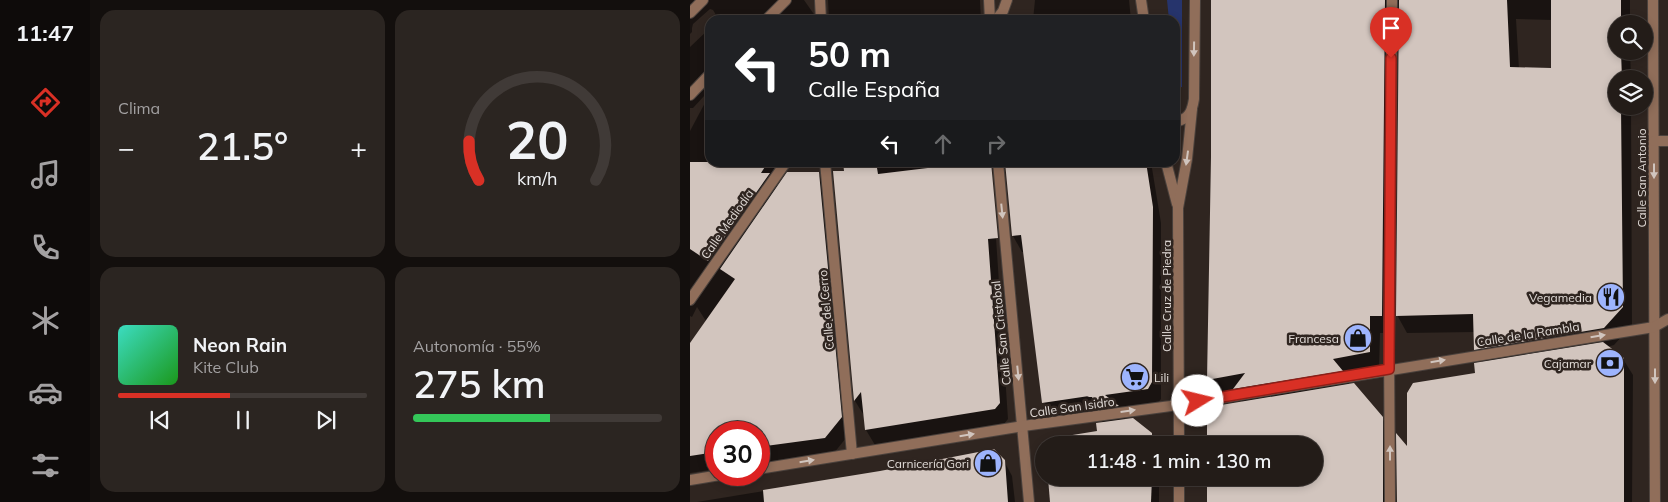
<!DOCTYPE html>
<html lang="es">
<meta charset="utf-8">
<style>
body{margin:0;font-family:Mulish,sans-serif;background:#2b2521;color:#f1f3f6;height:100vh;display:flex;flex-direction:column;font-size:19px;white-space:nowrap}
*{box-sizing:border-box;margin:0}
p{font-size:16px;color:#a3a1a2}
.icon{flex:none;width:28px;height:28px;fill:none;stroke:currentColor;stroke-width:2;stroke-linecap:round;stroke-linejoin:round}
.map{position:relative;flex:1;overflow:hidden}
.panel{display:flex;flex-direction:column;gap:10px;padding:10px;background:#130f0d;width:600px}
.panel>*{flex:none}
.hud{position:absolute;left:15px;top:15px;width:475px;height:152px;border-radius:15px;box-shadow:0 2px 8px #0003,0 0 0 1px #403a37;background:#202124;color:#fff;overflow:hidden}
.fabs{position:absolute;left:918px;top:15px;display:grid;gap:10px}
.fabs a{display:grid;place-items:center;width:45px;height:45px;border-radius:50%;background:#231c18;box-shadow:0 2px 8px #0003,0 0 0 1px #403a37;font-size:25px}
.speed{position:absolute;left:15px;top:421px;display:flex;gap:10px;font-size:25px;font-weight:700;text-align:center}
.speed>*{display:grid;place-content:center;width:65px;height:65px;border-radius:50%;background:#231c18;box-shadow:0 2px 8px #0003,0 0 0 1px #403a37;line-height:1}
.speed .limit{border:8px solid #d22;background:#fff;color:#111}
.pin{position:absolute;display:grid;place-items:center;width:42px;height:42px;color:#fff;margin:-51px -21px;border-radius:50% 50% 50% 0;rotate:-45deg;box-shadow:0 0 5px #0007}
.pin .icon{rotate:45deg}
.me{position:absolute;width:55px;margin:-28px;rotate:81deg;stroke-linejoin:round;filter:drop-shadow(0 0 4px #0008)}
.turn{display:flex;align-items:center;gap:18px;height:105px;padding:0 20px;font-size:22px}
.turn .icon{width:65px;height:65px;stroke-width:2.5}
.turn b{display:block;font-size:35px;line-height:42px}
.lanes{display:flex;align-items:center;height:48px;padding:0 20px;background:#0003;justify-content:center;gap:25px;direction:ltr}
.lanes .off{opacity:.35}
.big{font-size:38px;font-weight:600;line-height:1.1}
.panel .widget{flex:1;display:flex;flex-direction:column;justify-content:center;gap:8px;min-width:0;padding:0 18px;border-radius:15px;background:#2b2521}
.panel .dial{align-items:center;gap:0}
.dial svg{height:130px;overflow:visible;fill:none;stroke:#403a37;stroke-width:7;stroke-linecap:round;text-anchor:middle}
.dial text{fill:#f1f3f6;stroke:none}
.song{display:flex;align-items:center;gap:15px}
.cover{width:60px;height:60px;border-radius:8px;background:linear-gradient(135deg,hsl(170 70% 55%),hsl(120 70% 35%))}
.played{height:5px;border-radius:2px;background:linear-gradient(90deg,#d93025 45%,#403a37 45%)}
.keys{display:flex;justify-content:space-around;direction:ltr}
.heat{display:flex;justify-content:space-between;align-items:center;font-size:28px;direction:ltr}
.charge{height:8px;border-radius:4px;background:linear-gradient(90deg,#34c759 55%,#403a37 0)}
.panel .tiles{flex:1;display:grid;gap:10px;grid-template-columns:repeat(2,1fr)}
.trip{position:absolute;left:345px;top:436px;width:288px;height:50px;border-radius:25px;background:#231c18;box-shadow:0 2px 8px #0003,0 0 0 1px #403a37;font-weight:600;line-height:50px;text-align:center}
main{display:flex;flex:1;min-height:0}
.tab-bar{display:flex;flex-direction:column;width:90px;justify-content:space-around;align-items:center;background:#0e0b0a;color:#a3a1a2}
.tab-bar .icon{width:35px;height:35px}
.tab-bar .active{color:#d93025}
.tab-bar b{font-size:22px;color:#f1f3f6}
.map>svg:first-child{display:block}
.green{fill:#26346c}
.shadow{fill:#0007;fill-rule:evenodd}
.building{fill:#d2c5be}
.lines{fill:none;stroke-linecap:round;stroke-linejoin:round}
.minor-casing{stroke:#4b423d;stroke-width:12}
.minor{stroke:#906e5a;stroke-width:10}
.oneway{fill:#d1c5be}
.route-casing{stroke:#8d1f18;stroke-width:12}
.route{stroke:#d93025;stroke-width:9}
.labels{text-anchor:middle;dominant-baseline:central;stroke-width:5;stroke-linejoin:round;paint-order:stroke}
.street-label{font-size:12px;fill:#e1dbd7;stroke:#2f2520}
.poi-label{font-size:12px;fill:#e1dbd7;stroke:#2f2520;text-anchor:end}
</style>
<main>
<nav class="tab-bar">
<b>11:47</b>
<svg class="icon active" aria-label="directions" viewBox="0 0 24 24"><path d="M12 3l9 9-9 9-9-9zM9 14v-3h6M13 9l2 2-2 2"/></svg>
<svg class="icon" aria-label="music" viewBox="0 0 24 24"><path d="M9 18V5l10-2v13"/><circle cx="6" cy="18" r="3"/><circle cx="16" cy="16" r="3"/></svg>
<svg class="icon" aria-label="phone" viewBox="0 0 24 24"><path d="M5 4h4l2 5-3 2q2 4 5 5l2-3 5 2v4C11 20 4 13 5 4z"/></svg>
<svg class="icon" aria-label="climate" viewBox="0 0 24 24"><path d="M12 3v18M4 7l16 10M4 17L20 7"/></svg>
<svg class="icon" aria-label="car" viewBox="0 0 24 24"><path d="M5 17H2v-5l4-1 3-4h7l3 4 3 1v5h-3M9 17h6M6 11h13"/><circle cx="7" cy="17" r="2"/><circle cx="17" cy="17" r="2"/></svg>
<svg class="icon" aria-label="filters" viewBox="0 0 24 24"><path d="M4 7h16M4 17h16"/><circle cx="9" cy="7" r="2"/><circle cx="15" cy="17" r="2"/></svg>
</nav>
<section class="panel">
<div class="tiles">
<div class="widget"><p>Clima</p>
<div class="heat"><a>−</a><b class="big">21.5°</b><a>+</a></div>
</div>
<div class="widget dial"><svg viewBox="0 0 100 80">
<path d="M14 69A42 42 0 1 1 86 69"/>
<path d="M14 69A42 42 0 0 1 8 45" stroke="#d93025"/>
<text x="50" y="56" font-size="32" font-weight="700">20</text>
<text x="50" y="72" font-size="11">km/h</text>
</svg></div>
<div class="widget">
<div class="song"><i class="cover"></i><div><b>Neon Rain</b><p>Kite Club</p></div></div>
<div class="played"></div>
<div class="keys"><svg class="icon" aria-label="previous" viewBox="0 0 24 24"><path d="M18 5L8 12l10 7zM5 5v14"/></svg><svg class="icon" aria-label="pause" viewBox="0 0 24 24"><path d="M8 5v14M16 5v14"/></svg><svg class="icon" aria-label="next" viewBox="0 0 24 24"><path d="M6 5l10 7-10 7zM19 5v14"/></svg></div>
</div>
<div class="widget"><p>Autonomía · 55%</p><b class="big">275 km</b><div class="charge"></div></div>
</div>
</section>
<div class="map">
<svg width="978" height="502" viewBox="0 0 978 502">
<rect width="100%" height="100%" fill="#2f2520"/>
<path class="green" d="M477,0H492V87L486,88L485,20H479Z"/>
<g class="shadow">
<path d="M0,0H114L128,20H29L23,10L20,9L3,24L2,28V32L0,34Z"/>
<path d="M138,0H290L291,20H139Z"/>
<path d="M345,0H439L441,20H343Z"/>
<path d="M522,0H940V24H926V51H940L941,79H926V106H941L942,325L924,345L917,347L933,359L943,375L942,502H708L719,449L786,374L793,363L785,349V332L717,333L707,315L710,11L706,14L702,333H690L689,370L654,376L660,385L692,418L703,437V502H518V478H624V445H518L553,403L547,393L528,397L518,379L522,157ZM826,19L862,20V69H829Z"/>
<path d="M20,28V162H96L84,181L88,188L128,173L137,188L160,433L144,453L69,463V432H26V469L0,473V346L16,321L7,307L2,317L0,316V131L17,99L15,95L3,108H0V47Z"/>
<path d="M154,162H301L318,419L314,424L185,445L176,430L175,417L165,401L144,172H154Z"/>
<path d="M327,162H461L471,223V399L467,404L429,409L436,420L461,434L467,445H361L409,432L413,423L406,411L363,418L354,402L335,252H332L323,236L321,212Z"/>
<path d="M313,459L322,476L325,502H7L191,472Z"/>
<path d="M359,478H469V502H362Z"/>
</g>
<g class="building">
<path d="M521,0H695L692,316H680V352L643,359L653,371L543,389L555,373L517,380L521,157Z"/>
<path d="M709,0H817L820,67L861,68V0H931V24H926V51H931L932,79H926V106H931L933,307L914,328L784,350L783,314L706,316Z"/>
<path d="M0,162H78L71,173H80L18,261L0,249Z"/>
<path d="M153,162H186L188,174L246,167L245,162H301L308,238L298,239L310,403L305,409L175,430L171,392L164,401L143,171H154Z"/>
<path d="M315,162H456L463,207L462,382L458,389L415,395L429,406L404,409L402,397H397L399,396L352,403L331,235L322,236Z"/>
<path d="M97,172H129L152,417L135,438L69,447V432H26V452L0,456V343L45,279L30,269Z"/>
<path d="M913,342L934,358V502H707L706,433L717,446V393L723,383L785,373L784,363Z"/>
<path d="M664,383L693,417V502H517V478H624V445H517V423L531,405Z"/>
<path d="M443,418L462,433V445H359L364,438L407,431L406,423Z"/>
<path d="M304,449L315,460L318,502H74L73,490L190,471Z"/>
<path d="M358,478H462L461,502H360Z"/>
</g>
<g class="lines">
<defs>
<g id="minor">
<path d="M130,0L131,20"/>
<path d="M299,0L300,20"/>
<path d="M451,0L454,20"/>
<path d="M963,0L965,502"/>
<path d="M0,13L13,0"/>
<path d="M76,20L96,0"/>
<path d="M306,20L313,11L317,0"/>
<path d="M0,95L20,74"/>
<path d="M485,122C499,119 502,112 504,99L505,0"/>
<path d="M964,141H978"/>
<path d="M135,162L162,454"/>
<path d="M308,162L339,502"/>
<path d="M476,162L487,204"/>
<path d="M0,300L96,162"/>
<path d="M489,445L488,208L497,159L502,109"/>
<path d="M69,469L333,426L488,405L964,327L978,319"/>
<path d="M489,478V502"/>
<path d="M0,480L30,475"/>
<path d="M700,502L699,348L702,0"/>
</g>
</defs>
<use href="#minor" class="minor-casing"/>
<use href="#minor" class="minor"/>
</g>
<defs><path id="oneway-solid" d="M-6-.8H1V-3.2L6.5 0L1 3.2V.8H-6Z" transform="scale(1.25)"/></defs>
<g class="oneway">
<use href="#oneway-solid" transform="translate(504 49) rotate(91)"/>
<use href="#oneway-solid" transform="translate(497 158) rotate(98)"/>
<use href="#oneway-solid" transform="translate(964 171) rotate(90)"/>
<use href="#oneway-solid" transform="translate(312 211) rotate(84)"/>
<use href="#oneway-solid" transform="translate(908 336) rotate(-9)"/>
<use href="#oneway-solid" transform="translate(748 361) rotate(-9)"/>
<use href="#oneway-solid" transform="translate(328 373) rotate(84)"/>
<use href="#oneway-solid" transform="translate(965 376) rotate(90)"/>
<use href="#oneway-solid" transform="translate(438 411) rotate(-8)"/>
<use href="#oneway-solid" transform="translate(277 435) rotate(-9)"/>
<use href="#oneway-solid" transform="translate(700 453) rotate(-90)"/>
<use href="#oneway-solid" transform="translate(117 461) rotate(-9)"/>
</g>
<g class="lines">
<defs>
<path id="route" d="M508,401L699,369L701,58"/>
</defs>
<use href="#route" class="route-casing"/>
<use href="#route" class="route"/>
</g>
<defs>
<symbol id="restaurant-disc" viewBox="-11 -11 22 22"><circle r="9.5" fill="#9db4fd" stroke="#2f2520"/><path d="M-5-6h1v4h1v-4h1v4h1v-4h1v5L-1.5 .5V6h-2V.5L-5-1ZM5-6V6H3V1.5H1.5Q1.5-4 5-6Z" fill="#111"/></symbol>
<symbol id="shop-disc" viewBox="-11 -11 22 22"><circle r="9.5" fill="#9db4fd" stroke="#2f2520"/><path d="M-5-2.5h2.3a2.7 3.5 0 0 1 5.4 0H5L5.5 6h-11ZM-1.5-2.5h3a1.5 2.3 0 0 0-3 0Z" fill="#111"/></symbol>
<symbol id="bank-disc" viewBox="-11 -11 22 22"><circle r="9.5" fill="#9db4fd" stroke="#2f2520"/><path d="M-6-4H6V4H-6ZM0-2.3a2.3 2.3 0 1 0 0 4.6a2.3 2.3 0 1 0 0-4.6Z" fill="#111"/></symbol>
<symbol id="supermarket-disc" viewBox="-11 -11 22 22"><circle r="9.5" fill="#9db4fd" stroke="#2f2520"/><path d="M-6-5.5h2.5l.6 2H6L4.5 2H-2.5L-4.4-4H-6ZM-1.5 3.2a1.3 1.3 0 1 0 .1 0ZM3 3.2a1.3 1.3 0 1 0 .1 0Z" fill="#111"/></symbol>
</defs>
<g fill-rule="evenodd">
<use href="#restaurant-disc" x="905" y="281" width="32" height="32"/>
<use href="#shop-disc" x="652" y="322" width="32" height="32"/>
<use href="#bank-disc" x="904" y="347" width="32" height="32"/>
<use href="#supermarket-disc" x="429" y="361" width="32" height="32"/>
<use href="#shop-disc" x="282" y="447" width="32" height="32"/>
</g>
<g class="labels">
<g class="street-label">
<text transform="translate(951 178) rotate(-90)">Calle San Antonio</text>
<text transform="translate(37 224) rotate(-55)">Calle Mediodía</text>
<text transform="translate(476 296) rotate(-90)">Calle Cruz de Piedra</text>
<text transform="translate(136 310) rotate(-95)">Calle del Cerro</text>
<text transform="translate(311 333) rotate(-96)">Calle San Cristobal</text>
<text transform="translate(838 334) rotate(-9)">Calle de la Rambla</text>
<text transform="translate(382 407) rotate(-8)">Calle San Isidro</text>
</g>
<g class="poi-label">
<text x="902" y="297">Vegamedia</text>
<text x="649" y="338">Francesa</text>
<text x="901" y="363">Cajamar</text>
<text x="464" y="377" text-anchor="start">Lili</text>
<text x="279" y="463">Carnicería Gori</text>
</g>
</g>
</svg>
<div class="fabs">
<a><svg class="icon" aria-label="search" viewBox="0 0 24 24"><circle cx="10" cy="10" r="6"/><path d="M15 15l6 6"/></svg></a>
<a><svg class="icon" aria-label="layers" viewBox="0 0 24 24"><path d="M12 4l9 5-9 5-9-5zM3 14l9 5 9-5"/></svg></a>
</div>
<div class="speed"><div class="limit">30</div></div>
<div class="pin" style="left:701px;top:58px;background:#d93025"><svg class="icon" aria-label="arrive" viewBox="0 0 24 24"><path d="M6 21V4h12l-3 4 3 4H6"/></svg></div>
<svg class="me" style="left:508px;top:401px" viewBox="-20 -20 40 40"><circle r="19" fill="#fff"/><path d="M0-13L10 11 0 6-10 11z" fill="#d93025"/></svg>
<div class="trip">11:48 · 1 min · 130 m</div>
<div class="hud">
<div class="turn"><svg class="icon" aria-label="left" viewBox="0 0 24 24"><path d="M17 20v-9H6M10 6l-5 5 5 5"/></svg><div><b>50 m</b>Calle España</div></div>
<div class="lanes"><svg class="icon" aria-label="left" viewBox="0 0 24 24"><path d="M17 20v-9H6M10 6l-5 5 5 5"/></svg><svg class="icon off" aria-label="ahead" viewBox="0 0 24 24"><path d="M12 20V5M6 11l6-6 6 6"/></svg><svg class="icon off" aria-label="right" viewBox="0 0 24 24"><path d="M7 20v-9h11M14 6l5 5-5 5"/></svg></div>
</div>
</div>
</main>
